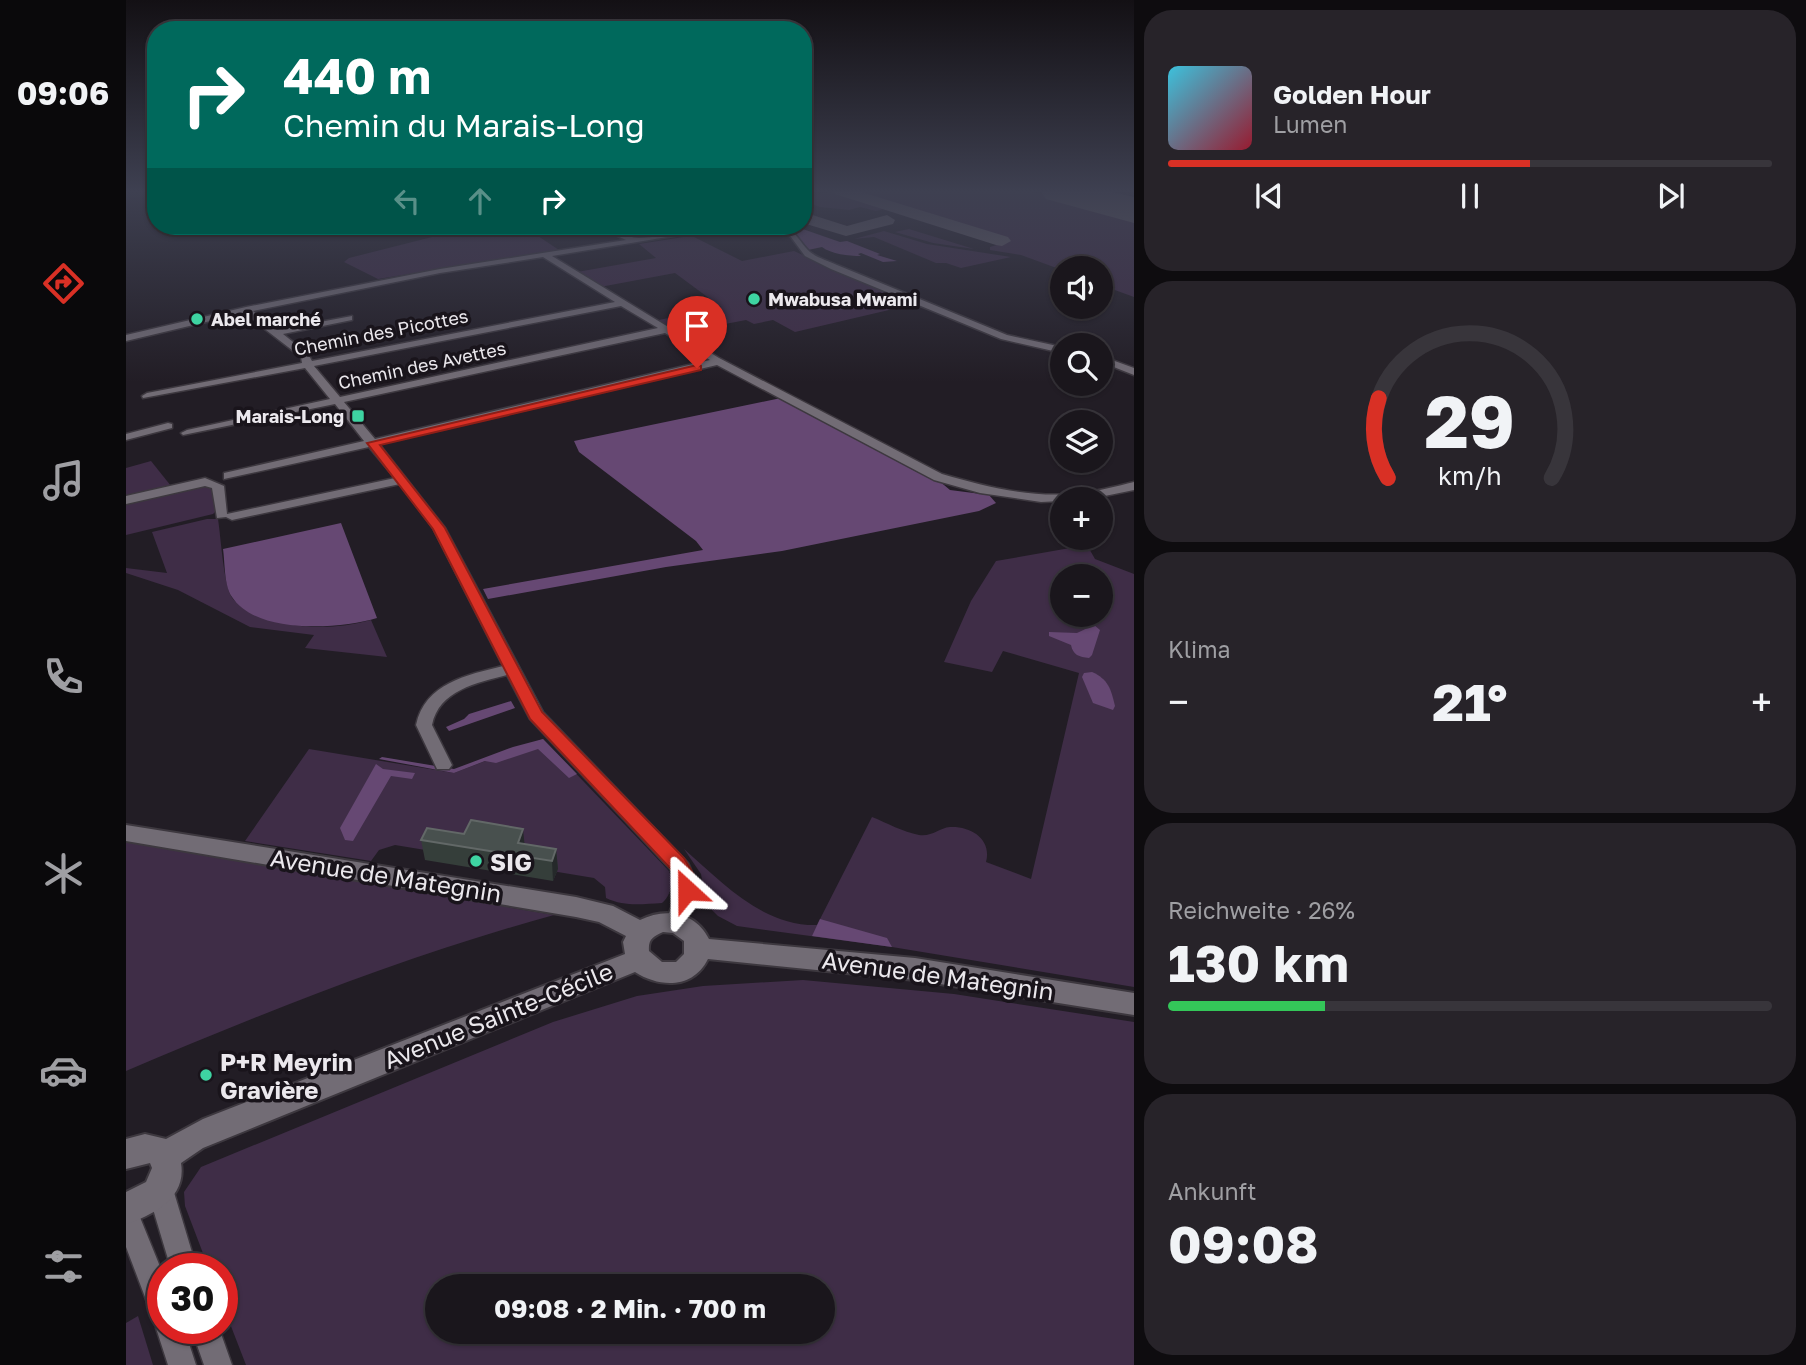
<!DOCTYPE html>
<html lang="de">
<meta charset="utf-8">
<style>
body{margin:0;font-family:"Golos Text",sans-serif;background:#272329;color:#f1f3f6;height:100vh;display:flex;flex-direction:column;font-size:26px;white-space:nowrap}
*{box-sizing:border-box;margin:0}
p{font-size:23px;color:#9f9fa3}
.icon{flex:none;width:38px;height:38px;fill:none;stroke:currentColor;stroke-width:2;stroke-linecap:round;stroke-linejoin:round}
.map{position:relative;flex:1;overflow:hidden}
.side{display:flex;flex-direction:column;gap:10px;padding:10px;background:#0e0c0f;width:672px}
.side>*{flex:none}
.hud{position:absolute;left:21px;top:21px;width:665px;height:214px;border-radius:28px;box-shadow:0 2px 5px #0004,0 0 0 2px #38353b;background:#00695c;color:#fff;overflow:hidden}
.tools{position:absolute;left:924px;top:256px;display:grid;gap:14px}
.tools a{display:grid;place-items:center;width:63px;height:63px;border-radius:50%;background:#1a161c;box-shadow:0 2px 5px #0004,0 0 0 2px #38353b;font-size:35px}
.speed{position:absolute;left:21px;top:1253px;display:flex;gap:14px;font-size:35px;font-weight:700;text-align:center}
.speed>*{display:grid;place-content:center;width:91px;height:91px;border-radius:50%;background:#1a161c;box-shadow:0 2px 5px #0004,0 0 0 2px #38353b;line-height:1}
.speed .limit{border:10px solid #d22;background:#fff;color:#111}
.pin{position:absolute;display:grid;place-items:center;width:60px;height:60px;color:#fff;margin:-72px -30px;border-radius:50% 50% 50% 0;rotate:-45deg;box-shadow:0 0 7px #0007}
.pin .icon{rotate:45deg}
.me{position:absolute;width:77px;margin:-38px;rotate:336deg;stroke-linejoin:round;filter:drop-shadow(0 0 5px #0008)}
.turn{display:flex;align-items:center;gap:24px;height:147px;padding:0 21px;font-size:32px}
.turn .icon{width:91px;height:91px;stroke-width:2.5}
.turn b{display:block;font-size:49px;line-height:60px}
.lanes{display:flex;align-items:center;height:66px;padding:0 21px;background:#0003;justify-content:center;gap:35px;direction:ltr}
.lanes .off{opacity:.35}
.big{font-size:52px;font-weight:700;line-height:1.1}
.side .widget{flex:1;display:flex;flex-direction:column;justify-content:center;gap:10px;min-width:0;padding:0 24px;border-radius:28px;background:#272329}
.side .dial{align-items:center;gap:0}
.dial svg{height:182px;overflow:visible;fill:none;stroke:#38353b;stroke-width:7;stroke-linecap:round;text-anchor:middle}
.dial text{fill:#f1f3f6;stroke:none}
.song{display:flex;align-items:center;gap:21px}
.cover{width:84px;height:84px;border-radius:10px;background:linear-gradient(135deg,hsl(190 70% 55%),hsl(350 70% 35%))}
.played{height:7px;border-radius:4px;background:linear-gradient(90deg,#d93025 60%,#38353b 60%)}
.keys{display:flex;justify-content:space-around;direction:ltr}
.heat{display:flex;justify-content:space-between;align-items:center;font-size:38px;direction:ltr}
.charge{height:10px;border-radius:5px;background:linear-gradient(90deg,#34c759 26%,#38353b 0)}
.trip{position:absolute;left:299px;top:1274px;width:410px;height:70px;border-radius:35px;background:#1a161c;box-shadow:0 2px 5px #0004,0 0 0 2px #38353b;font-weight:700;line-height:70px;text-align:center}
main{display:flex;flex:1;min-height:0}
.tab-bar{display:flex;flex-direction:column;width:126px;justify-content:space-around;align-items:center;background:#0a090b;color:#9f9fa3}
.tab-bar .icon{width:49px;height:49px}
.tab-bar .current{color:#d93025}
.tab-bar b{font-size:32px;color:#f1f3f6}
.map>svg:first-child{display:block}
.green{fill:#3f2d47;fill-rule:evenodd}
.forest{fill:#664873}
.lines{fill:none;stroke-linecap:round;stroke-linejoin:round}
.taxiway{fill:#67626a;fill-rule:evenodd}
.runway{fill:#67626a;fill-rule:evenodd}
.minor-casing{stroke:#3d383f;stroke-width:3}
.secondary-casing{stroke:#3d383f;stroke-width:4}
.minor{fill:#726c75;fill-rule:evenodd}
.secondary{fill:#726c75;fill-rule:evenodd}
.wall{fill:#353e3a}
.shaded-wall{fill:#25292a}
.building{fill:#48504e;stroke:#626867;stroke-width:2}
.route{fill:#d93025;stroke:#8d1f18;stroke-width:2}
.poi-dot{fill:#3ed4a2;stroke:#19141b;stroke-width:2.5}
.labels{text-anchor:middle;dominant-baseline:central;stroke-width:7;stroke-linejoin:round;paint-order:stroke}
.far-poi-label{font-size:18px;font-weight:bold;fill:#ebe8ed;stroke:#19141b;text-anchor:start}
.far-street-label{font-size:18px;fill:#ebe8ed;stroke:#19141b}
.near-poi-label{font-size:24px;font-weight:bold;fill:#ebe8ed;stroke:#19141b;text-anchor:start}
.near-street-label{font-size:24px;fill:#ebe8ed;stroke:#19141b}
</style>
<main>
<nav class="tab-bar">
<b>09:06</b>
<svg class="icon current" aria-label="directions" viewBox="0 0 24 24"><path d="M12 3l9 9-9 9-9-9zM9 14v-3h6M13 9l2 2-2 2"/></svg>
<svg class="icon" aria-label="music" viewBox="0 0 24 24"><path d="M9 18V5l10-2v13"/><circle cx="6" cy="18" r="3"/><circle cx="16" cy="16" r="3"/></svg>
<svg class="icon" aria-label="phone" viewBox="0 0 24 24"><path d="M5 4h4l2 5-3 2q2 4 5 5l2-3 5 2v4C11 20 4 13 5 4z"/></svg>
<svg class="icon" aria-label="climate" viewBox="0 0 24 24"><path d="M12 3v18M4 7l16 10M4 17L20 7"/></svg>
<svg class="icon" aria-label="car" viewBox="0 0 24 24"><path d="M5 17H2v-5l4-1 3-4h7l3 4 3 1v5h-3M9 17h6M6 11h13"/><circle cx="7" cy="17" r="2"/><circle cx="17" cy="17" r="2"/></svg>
<svg class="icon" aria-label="filters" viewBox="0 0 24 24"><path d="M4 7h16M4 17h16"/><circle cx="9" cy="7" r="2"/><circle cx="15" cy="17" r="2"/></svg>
</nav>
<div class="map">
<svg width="1008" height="1365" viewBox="0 0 1008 1365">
<rect width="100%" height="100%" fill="#221d25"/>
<g class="green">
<path d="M705,191H712L761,208L750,211L734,207L723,210L694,207L677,201V199Z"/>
<path d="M719,191H903L1008,219V297L975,285V268H936V270L895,255L864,250V247L881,242Z"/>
<path d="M313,226H397L433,250L252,279L218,262L223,258L314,235L316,230Z"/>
<path d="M783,229L848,249L807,243L769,232Z"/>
<path d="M758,231L801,244L885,257L835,268L820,263H810L748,237L728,239Z"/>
<path d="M570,235L568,237L616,261L668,251L763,294L758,296L780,306L669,332L647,320L628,324L620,320L547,334L528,321L595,307L549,273L474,287L451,272L530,258L513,244Z"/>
<path d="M25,461L45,486L0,497V468Z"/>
<path d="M74,485L87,486L91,510L87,514L0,535V502Z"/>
<path d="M81,519H92C95,539 97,576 104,594C107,602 117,607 124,611C161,630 205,631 245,620L261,657L179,648L188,635L124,627L52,590L0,573V568L41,573L26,532Z"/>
<path d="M961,545L969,559L1008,574V987L766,947L611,926L592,916L580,904L575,874L558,849C597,883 636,926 691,925L746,817C761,823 777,832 793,835C806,837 813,828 824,827C846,826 866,840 860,862L905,879L953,673L877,651L866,672L818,662L845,601L870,561ZM936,576H975V614H936Z"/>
<path d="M417,739L543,871C548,882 545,895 536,903C516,904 499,907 480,898L479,887L468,878L269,845L253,850L245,861L119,841L183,749L328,773Z"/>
<path d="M0,842L428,915C282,955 139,1012 0,1071Z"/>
<path d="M677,980L828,994L1008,1022V1365H120L96,1303V1269H83L59,1206L58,1192L75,1167L427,1022L511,996L577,986ZM312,1286H696V1332H312Z"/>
<path d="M12,1316L27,1365H0V1323Z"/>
</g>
<g class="forest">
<path d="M656,226H668L714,242L721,241L754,254L751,255L771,261L757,262L735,253L732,254L735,256C723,256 705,254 696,247L682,250L671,235Z"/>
<path d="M655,398L791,472L812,480L824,490L863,495L870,503L853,511L656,551L540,567L362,599L357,589L577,550L570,541L453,452L448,441Z"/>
<path d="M215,523L251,618C214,629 131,635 106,597C98,586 99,562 97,549Z"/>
<path d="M968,625L974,630L966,655L963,658C953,657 947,655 945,645L923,636V632L951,633Z"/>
<path d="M966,672C982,679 985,689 989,706L987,710L967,703L956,677L958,673Z"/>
<path d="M385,701L389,708L323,731L320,727L338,719L343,714Z"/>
<path d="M417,739L451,774L443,778L412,749L370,763L359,761L328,773L253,759L256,757L328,769L387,747Z"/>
<path d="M250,764L257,769L289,773L286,779L265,776L227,841L219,840L214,828Z"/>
<path d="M694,919L761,938L766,947L686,936Z"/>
</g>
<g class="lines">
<g class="taxiway">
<path d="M707,191H732L882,237L885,241L876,246L870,245L709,194Z"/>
<path d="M677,212L721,226L761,215L769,220L767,224L720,236L677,223Z"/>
<path d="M490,226H511L508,230L492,231Z"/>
</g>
<path class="runway" d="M914,191H982L1008,197V223L920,199Z"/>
<defs>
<g id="minor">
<path d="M470,226C486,225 498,238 513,238C544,237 576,226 608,226L426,256L593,358L816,474C861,487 908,499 955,493C973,491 991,486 1008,482V490L964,499H936V501L915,502L854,493L808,480L591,365L253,444L319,528L417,712L562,863C574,886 568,905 556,928L549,930L542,928L539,922C547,905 553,890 547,872L404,719L381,675C351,683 313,690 306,725L326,765L323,769H311L290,725C299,683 341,675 377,666L307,528L274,484L106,520L100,517L91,518L86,488L79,486L0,504V496L79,478L98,486L101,514L269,478L243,447L98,479V473L238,441L209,404L57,435L55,433L61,430L204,399L179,368L17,398L16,396L21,393L176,363L175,357L118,313L0,341V335L120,307L314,269L500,240ZM417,257L489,302L186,361L182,354L157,334L226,320V316L151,330L127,311L314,273ZM495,306L532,328L214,397L188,366ZM539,333L584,360L249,439L218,402Z"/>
<path d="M648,226C669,225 671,240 684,252C691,258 703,261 711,265L881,335L936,347V353L875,339L705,269L679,256L665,237Z"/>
<path d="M975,356L1008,368V375L975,362Z"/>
<path d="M42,423L46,424V428L0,440V434Z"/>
<path d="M34,1176L43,1180L47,1189L71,1269H45L21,1189L25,1180Z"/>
<path d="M0,1201L9,1205L37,1274V1328H58L70,1365H42L30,1328L33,1320L27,1318L0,1247Z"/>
<path d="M65,1328H93L106,1365H78Z"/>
</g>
<path id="secondary" d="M0,825L450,897L487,906L514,920C539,907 570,912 583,939L789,958L1008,993V1015L789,980L582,959C567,989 534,988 509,972L77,1148L55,1163C61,1198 27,1215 0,1224V1192L20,1182L26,1168L24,1163L0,1169V1139L19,1134L40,1139L77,1119L499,954L497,942L500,936L473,922L450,917L0,841ZM537,932L547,933L558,941V954L550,962H536L523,951C522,939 527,937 537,932Z"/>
</defs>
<use href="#minor" class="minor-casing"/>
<use href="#secondary" class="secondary-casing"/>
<use href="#minor" class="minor"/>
<use href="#secondary" class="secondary"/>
</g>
<path class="wall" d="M295,840L399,844L430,849L432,869L427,881L299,860Z"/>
<g class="shaded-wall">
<path d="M0,191H19L20,196L0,199Z"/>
<path d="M397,829L399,849L392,843Z"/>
<path d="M430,849L432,869L427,881L426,861Z"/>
</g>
<path class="building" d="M345,820L397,829L392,843L430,849L426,861L295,840L301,828L338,834Z"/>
<linearGradient id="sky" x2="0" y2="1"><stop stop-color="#131014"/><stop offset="0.5" stop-color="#3e4051"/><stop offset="1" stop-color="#3e4051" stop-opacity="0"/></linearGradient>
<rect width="1008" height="382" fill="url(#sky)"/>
<path class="route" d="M571,365L575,366V370L254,445L319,528L416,712L558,858C565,870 575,882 568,895L561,897L554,895L550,878L545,869L404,719L307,529L241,443Z"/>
<g class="poi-dot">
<circle cx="628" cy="299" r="7"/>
<circle cx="71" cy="319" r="7"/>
<rect x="225" y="409" width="14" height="14" rx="3.5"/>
<circle cx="350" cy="861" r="7"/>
<circle cx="80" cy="1075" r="7"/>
</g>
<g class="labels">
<g class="far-poi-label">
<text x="642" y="299">Mwabusa Mwami</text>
<text x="85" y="319">Abel marché</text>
<text x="218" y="416" text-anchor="end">Marais-Long</text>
</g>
<g class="far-street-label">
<text transform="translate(255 332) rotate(-11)">Chemin des Picottes</text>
<text transform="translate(296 365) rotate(-12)">Chemin des Avettes</text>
</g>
<g class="near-poi-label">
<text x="364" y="861">SIG</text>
<text x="94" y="1061">P+R Meyrin<tspan x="94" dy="28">Gravière</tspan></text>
</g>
<g class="near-street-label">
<text transform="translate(260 875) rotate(9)">Avenue de Mategnin</text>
<text transform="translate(812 975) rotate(8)">Avenue de Mategnin</text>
<text transform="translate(372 1015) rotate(-22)">Avenue Sainte-Cécile</text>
</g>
</g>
</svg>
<div class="tools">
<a><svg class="icon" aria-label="sound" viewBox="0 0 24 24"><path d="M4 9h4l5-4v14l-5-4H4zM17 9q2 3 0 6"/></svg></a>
<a><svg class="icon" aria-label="search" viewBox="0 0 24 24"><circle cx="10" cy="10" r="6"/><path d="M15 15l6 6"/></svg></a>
<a><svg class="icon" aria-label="layers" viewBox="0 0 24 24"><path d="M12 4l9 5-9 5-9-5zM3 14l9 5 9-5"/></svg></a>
<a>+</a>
<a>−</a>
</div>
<div class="speed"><div class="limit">30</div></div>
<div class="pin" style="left:571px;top:368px;background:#d93025"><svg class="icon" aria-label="arrive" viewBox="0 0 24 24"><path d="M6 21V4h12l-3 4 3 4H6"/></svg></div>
<svg class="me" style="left:561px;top:890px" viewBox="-20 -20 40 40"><path d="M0-17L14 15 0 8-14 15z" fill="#d93025" stroke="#fff" stroke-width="4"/></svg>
<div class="trip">09:08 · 2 Min. · 700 m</div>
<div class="hud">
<div class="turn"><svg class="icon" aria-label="right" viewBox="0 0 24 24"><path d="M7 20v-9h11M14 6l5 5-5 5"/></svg><div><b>440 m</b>Chemin du Marais-Long</div></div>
<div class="lanes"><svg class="icon off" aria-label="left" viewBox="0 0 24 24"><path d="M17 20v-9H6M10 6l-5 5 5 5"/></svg><svg class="icon off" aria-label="ahead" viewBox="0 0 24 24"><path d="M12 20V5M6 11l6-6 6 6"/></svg><svg class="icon" aria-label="right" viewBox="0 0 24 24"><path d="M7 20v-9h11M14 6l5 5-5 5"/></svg></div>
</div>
</div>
<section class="side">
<div class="widget">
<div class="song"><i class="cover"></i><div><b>Golden Hour</b><p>Lumen</p></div></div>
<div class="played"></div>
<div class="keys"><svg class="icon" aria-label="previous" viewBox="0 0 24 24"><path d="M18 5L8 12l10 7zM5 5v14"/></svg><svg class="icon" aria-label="pause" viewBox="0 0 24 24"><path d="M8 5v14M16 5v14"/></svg><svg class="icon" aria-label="next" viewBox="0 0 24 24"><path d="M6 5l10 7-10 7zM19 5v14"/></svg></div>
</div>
<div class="widget dial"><svg viewBox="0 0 100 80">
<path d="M14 69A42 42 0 1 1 86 69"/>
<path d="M14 69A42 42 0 0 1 10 34" stroke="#d93025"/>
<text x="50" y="56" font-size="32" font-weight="700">29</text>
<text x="50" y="72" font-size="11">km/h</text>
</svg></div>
<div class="widget"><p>Klima</p>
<div class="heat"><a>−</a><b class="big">21°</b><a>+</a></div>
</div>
<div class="widget"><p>Reichweite · 26%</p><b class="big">130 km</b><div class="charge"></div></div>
<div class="widget"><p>Ankunft</p><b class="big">09:08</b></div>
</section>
</main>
